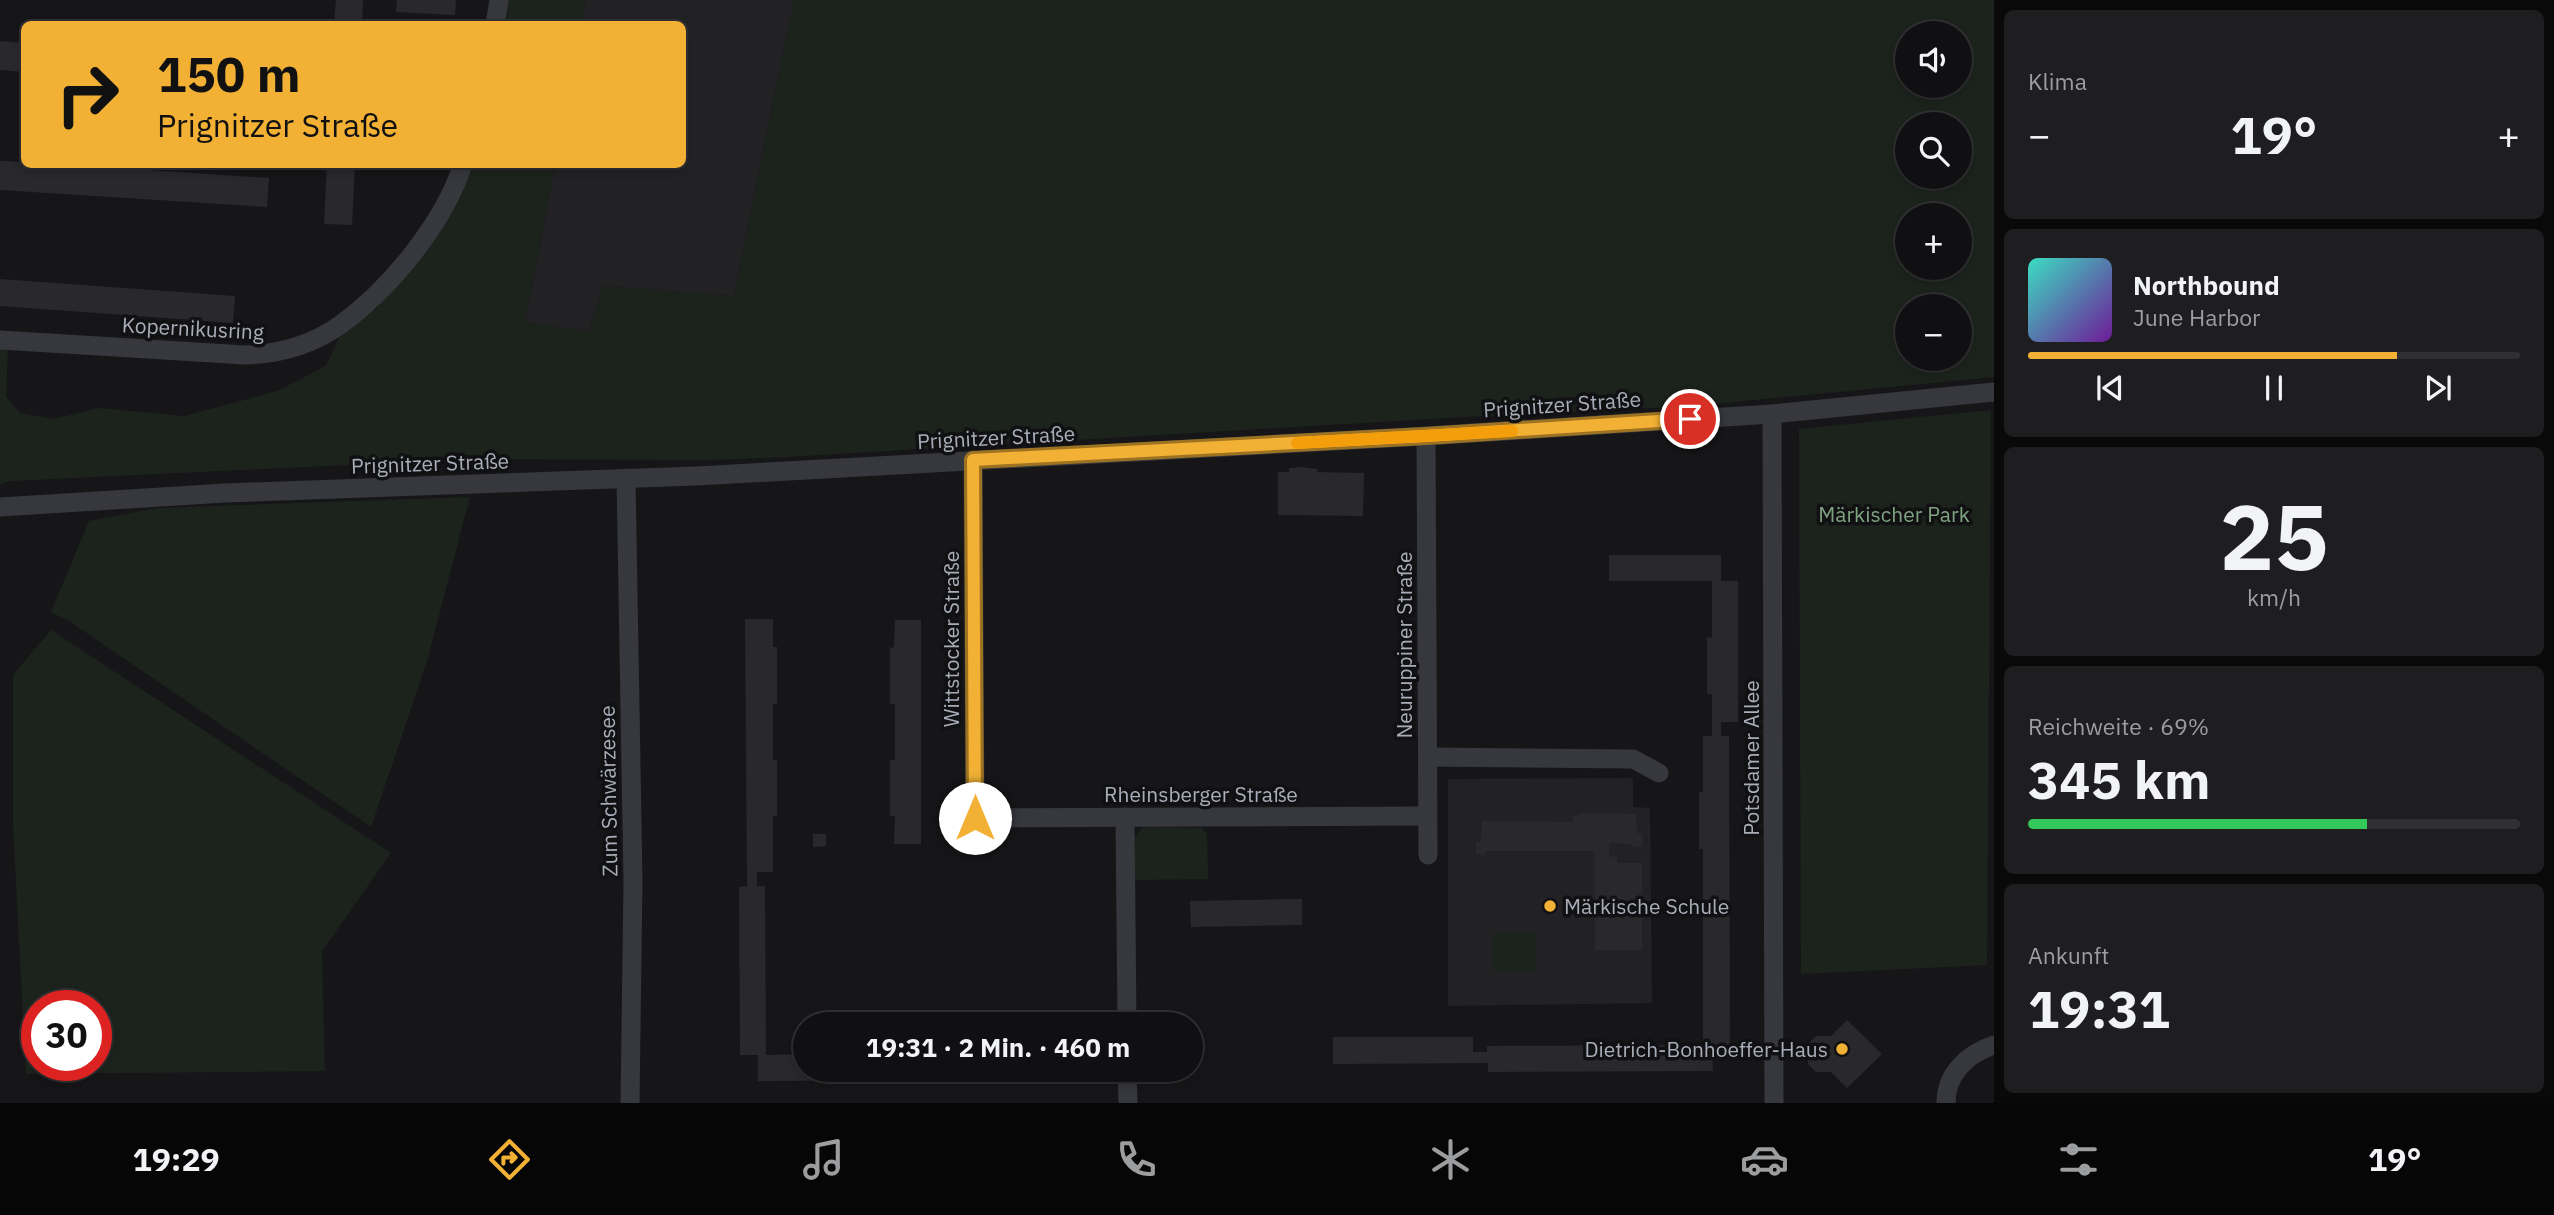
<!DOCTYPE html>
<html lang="de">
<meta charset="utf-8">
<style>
body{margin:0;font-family:"IBM Plex Sans",sans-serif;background:#1e1e20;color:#f1f3f6;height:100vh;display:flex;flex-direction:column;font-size:26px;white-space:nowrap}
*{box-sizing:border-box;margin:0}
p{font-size:23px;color:#9c9d9f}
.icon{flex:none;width:38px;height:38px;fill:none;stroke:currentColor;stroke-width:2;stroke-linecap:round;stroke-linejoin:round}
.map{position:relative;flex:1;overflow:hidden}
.panel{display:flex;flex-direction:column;gap:10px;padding:10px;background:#09090a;width:560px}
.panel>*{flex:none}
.guide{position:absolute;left:21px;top:21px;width:665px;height:147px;border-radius:10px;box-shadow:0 4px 10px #0003,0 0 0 2px #303032;background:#f2b134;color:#111;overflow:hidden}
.buttons{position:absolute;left:1895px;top:21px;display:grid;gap:14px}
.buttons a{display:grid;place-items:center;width:77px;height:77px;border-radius:50%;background:#101012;box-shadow:0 4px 10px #0003,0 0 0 2px #303032;font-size:35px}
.speed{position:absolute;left:21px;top:990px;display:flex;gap:14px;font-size:35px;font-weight:700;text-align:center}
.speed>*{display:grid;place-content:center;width:91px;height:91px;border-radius:50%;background:#101012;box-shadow:0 4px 10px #0003,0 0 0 2px #303032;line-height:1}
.speed .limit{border:10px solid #d22;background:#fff;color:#111}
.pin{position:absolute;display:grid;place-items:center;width:60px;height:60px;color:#fff;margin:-30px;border:4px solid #fff;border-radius:50%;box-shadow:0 2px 7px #0007}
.me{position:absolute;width:77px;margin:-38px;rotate:0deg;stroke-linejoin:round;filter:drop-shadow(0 0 5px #0008)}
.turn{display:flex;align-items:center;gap:24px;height:147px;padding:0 21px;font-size:32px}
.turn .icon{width:91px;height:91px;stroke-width:2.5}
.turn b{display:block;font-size:49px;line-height:60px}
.big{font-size:52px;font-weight:700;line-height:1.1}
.panel .card{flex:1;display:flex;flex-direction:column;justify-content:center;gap:10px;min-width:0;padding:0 24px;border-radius:10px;background:#1e1e20}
.panel .dial{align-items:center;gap:0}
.dial b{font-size:91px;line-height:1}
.song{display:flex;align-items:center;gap:21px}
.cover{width:84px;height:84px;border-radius:10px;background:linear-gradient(135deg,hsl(170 70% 55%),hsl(280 70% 35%))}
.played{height:7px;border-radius:4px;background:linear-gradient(90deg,#f2b134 75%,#303032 75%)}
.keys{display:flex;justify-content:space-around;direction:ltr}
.heat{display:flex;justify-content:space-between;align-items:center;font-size:38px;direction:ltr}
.charge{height:10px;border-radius:5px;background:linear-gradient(90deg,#34c759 69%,#303032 0)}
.trip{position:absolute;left:793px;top:1012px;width:410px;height:70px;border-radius:35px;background:#101012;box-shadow:0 4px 10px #0003,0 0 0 2px #303032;font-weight:700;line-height:70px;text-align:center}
.tab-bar{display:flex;height:112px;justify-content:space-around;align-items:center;background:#060607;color:#9c9d9f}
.tab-bar .icon{width:49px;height:49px}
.tab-bar .current{color:#f2b134}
.tab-bar b{font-size:32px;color:#f1f3f6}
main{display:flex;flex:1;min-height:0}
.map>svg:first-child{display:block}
.built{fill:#222225}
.green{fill:#1c231d;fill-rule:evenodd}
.building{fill:#29292c}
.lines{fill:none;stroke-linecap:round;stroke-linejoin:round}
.minor{stroke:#37383d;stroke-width:19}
.route-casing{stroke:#9d7322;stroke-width:18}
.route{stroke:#f2b134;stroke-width:12}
.slow{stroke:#f59e0b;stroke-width:12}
.poi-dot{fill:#f2b134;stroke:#111113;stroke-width:2.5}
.labels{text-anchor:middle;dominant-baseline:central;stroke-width:7;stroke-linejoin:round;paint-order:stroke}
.street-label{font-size:21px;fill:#a8adb8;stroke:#111113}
.park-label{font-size:21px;fill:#7fa381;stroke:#111113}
.poi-label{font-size:21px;fill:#a8adb8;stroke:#111113;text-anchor:start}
</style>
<main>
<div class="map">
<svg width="1994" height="1103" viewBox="0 0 1994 1103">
<rect width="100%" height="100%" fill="#161618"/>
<g class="built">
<path d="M586,0H794L734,296L603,286L589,332L525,322L555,165L682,164V24H581Z"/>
<path d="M1633,778V807L1650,808L1652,1003L1448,1006V779Z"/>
</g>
<g class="green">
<path d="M507,0H586L581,24H503Z"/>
<path d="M794,0H1994V377L1693,406L1447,418L787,457L710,460L474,459L11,481L0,484V346L8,347L6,397L20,413L54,419L99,408L184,416L277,391L326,366L341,334L376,309L415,263L471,165H555L525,322L589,332L603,286L734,296ZM1908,33H1960V86H1908ZM1908,124H1960V177H1908ZM1908,215H1960V268H1908ZM1908,306H1960V359H1908Z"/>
<path d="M1991,410L1987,965L1801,974L1799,429Z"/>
<path d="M470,497L427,661L371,827L69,621L51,612L89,521L157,508Z"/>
<path d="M51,630L391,853L322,951L325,1071L26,1074L13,825V675ZM96,1006V1066H37V1006Z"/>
<path d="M1143,827L1201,828L1207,834L1208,879L1135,880V838Z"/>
<path d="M1492,932H1536V971L1492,970Z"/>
</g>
<g class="building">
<path d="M336,0H363L362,24H334Z"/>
<path d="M397,0H456L455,15L396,12Z"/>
<path d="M0,41L24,43V72L0,70Z"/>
<path d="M0,161L24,162V164H58L269,178L267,207L0,190Z"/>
<path d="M327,164H355L352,225L324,224Z"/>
<path d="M0,279L235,296L233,323L0,306Z"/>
<path d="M1302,467L1317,469V472L1364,473L1363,516L1278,515V472H1289V468Z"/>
<path d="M1609,555H1721V581H1738V722H1721V736H1729L1730,1045H1712L1713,1071L1488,1072V1063L1333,1064V1037H1473V1052H1487V1046L1703,1045V849H1699V792H1703V736H1712V694H1707V637L1712,638V581H1609Z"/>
<path d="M745,619H773V647H777V704H773V760H777V816H773V872H757V886H765L766,1055L805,1054V1069H926L927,1080L758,1081V1055H740L739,887L747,886Z"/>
<path d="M895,620H921V844H894L895,816H890V760H895V704H890V648L894,647Z"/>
<path d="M1579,813L1636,814L1637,833L1642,834V846L1634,848L1631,844L1609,843V856L1617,857V863H1642V950H1595L1594,851H1486L1484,856L1476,854V842H1481L1482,821L1573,822V816H1579Z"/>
<path d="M813,834H826V846L813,847Z"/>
<path d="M1302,899V925L1191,927L1190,901Z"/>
<path d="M1847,1020L1882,1054L1847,1088L1831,1072H1816L1808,1064V1044L1816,1036H1831Z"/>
</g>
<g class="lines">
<g class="minor">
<path d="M495,24L499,0"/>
<path d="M0,340L245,355C278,354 312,345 340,325C390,289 444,223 463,164"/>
<path d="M1772,414L1774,1103"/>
<path d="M1426,436L1428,855"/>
<path d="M973,460L975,818L1428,816"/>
<path d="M626,478L633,881L630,1103"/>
<path d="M0,507L225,493L696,476L1426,436L1772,414L1994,392"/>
<path d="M1428,757L1633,759L1659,773"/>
<path d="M1125,817L1127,1024"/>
<path d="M1127,1069L1128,1103"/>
<path d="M1946,1103C1946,1074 1967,1054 1994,1045"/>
</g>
</g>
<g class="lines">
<defs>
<path id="route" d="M975,818L973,460L1426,436L1690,419"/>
</defs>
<use href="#route" class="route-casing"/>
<use href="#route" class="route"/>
<path class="slow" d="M1297,443L1512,431"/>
</g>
<g class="poi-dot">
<circle cx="1550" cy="906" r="7"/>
<circle cx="1842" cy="1049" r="7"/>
</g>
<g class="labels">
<g class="street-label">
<text transform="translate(193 328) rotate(3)">Kopernikusring</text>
<text transform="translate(1562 404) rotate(-4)">Prignitzer Straße</text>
<text transform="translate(996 437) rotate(-3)">Prignitzer Straße</text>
<text transform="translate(430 463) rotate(-2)">Prignitzer Straße</text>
<text transform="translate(951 639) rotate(-90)">Wittstocker Straße</text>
<text transform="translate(1404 645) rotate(-90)">Neuruppiner Straße</text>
<text transform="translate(1751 758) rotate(-90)">Potsdamer Allee</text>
<text transform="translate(608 791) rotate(-91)">Zum Schwärzesee</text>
<text x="1201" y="794">Rheinsberger Straße</text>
</g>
<g class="park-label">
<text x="1894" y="514">Märkischer Park</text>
</g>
<g class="poi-label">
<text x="1564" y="906">Märkische Schule</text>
<text x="1828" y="1049" text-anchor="end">Dietrich-Bonhoeffer-Haus</text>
</g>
</g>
</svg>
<div class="buttons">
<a><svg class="icon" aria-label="sound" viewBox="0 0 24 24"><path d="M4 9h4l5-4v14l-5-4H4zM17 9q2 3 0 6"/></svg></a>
<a><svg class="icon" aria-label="search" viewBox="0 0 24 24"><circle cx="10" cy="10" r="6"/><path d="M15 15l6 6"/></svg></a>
<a>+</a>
<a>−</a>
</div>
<div class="speed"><div class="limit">30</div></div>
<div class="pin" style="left:1690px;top:419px;background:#d93025"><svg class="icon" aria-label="arrive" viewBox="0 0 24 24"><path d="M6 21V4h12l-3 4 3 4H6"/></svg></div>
<svg class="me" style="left:975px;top:818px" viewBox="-20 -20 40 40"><circle r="19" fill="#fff"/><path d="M0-13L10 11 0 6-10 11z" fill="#f2b134"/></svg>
<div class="trip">19:31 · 2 Min. · 460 m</div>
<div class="guide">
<div class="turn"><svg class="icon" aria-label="right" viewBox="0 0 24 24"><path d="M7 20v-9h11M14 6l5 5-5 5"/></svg><div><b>150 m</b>Prignitzer Straße</div></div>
</div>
</div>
<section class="panel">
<div class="card"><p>Klima</p>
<div class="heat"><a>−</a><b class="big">19°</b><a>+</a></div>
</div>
<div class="card">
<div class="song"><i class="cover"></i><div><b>Northbound</b><p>June Harbor</p></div></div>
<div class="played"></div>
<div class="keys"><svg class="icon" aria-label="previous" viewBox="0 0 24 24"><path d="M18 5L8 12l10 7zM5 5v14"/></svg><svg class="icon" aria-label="pause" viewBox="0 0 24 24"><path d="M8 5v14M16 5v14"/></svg><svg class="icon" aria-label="next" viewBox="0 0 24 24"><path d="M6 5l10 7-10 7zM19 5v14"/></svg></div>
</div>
<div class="card dial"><b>25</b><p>km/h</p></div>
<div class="card"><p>Reichweite · 69%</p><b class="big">345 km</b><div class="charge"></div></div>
<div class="card"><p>Ankunft</p><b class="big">19:31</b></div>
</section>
</main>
<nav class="tab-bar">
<b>19:29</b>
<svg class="icon current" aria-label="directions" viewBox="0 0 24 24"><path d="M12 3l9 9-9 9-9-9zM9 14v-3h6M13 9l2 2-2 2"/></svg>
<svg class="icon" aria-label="music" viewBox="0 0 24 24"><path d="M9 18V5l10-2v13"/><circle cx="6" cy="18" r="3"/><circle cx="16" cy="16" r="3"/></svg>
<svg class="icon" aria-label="phone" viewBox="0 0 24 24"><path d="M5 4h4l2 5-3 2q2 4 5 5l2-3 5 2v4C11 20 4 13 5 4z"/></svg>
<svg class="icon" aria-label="climate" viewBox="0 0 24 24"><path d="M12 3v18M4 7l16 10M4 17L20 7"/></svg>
<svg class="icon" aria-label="car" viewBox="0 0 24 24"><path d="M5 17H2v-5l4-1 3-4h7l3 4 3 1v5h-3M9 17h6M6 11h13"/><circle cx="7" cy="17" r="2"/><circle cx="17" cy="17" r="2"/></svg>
<svg class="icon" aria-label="filters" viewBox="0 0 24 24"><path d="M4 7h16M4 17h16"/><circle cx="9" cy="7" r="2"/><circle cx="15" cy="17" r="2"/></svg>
<b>19°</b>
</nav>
